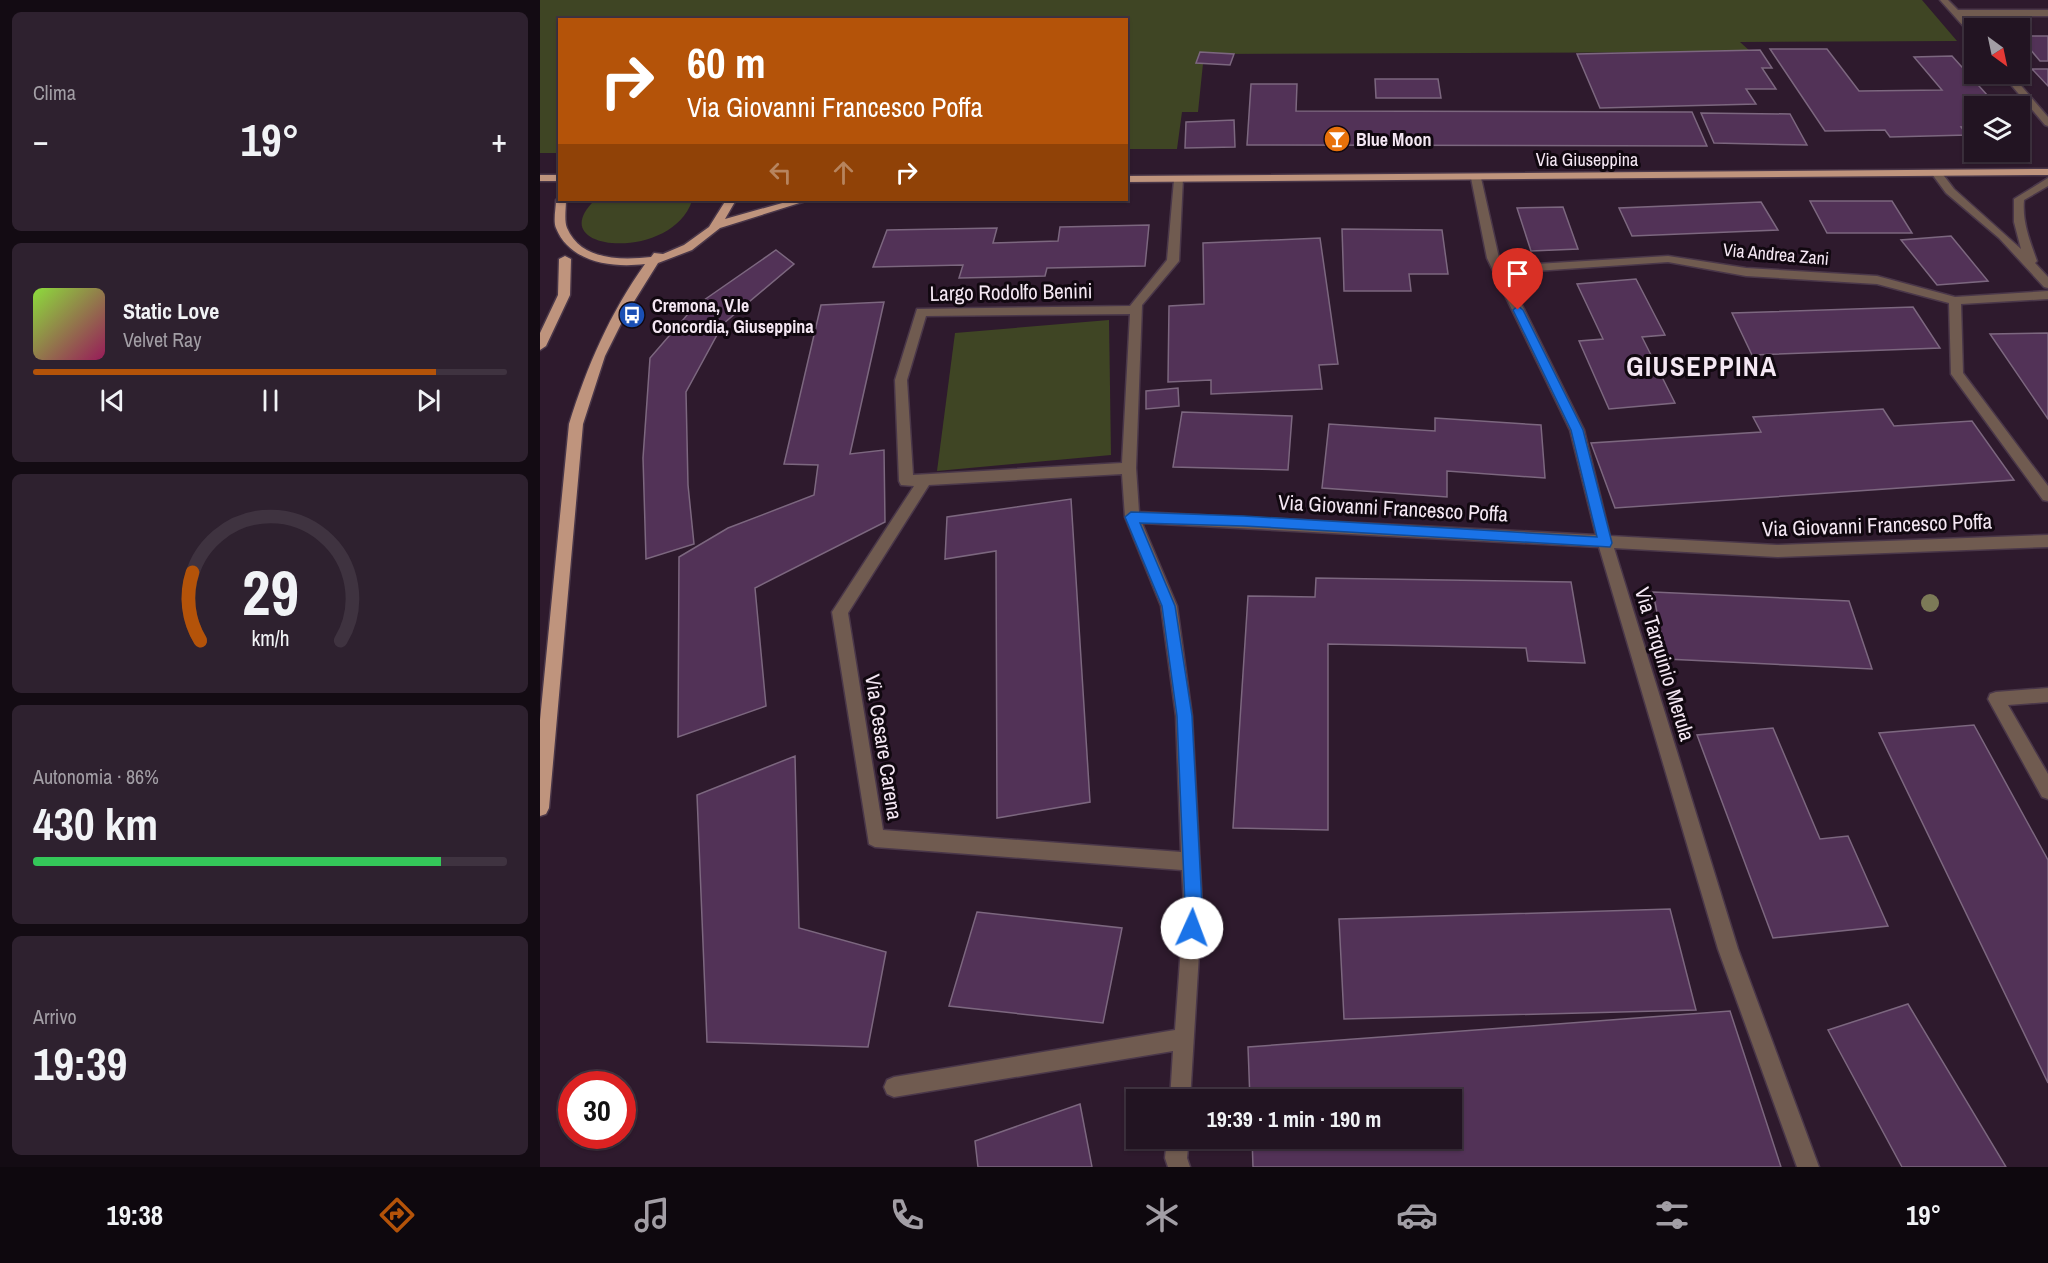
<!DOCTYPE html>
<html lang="it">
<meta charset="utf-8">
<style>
body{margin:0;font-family:"Archivo Narrow",sans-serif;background:#2e212f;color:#f1f3f6;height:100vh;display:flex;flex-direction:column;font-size:22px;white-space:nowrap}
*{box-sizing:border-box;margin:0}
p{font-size:20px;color:#a29ea5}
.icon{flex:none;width:33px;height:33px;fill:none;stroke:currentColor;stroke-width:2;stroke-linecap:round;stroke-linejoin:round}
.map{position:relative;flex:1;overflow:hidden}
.panel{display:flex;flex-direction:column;gap:12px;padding:12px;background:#130b13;width:540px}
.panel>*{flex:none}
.top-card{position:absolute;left:18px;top:18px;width:570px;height:183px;border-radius:0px;box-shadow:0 2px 4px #0004,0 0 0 2px #3f3340;background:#b45309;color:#fff;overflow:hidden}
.needle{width:39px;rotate:147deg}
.fabs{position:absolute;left:1424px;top:18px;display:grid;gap:12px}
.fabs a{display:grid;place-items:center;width:66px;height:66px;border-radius:0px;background:#221422;box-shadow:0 2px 4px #0004,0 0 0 2px #3f3340;font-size:30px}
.speed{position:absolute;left:18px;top:1071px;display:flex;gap:12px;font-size:30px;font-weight:700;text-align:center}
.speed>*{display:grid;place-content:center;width:78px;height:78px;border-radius:50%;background:#221422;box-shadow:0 2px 4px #0004,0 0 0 2px #3f3340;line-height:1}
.speed .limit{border:9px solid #d22;background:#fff;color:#111}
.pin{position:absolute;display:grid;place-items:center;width:51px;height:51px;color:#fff;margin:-62px -26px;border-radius:50% 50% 50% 0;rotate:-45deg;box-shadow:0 0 6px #0007}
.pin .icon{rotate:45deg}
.me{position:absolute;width:66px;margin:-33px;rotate:2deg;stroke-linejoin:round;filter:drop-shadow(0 0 4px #0008)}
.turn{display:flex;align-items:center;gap:21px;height:126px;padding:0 30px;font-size:27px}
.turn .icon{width:78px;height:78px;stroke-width:2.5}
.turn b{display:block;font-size:42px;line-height:51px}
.lanes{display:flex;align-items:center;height:57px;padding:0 30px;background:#0003;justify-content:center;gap:30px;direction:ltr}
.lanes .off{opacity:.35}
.big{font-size:45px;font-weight:700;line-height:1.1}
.panel .tile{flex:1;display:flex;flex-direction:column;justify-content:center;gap:9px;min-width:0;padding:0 21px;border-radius:9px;background:#2e212f}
.panel .dial{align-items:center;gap:0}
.dial svg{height:156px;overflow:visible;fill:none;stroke:#3f3340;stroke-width:7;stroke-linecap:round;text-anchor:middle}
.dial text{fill:#f1f3f6;stroke:none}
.song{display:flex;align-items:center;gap:18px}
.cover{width:72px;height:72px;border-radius:9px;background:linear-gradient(135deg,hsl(90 70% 55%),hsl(330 70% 35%))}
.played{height:6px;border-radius:3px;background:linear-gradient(90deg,#b45309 85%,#3f3340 85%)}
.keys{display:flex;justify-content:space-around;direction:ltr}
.heat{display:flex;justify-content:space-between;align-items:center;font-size:33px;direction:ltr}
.charge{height:9px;border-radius:4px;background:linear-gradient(90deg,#34c759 86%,#3f3340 0)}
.trip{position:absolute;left:586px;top:1089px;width:336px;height:60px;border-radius:0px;background:#221422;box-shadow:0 2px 4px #0004,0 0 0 2px #3f3340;font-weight:700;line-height:60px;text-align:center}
.tab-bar{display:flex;height:96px;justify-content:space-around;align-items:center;background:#0e080e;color:#a29ea5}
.tab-bar .icon{width:42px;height:42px}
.tab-bar .on{color:#b45309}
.tab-bar b{font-size:27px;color:#f1f3f6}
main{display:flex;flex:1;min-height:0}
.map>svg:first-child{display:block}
.green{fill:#3f4524}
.building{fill:#523257;stroke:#7c677f;stroke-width:1.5}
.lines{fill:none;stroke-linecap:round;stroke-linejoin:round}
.minor-casing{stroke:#4a3749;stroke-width:3}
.major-casing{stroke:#4a3749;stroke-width:3}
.minor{fill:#705b50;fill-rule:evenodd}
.major{fill:#bf947d;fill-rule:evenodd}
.tree{fill:#7c7a57}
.route{fill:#1a73e8;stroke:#114b97;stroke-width:1.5}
.labels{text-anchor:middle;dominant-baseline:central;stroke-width:6;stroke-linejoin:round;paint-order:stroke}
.far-poi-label{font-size:18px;font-weight:bold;fill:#f4e7f3;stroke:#110810;text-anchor:start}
.far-street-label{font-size:18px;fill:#f4e7f3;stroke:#110810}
.street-label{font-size:21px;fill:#f4e7f3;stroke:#110810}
.district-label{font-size:27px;font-weight:bold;letter-spacing:1.5px;fill:#f4e7f3;stroke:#110810}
</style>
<main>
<section class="panel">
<div class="tile"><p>Clima</p>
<div class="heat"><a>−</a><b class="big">19°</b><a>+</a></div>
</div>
<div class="tile">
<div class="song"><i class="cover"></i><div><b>Static Love</b><p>Velvet Ray</p></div></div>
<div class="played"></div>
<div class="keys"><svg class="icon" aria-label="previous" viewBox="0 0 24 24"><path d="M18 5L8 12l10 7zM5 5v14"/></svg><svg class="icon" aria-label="pause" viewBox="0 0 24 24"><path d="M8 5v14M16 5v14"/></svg><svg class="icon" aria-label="next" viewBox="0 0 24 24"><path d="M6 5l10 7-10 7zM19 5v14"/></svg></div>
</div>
<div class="tile dial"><svg viewBox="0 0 100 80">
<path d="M14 69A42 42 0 1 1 86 69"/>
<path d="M14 69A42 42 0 0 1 10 34" stroke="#b45309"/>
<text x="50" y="56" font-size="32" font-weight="700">29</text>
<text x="50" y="72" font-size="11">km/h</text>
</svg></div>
<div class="tile"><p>Autonomia · 86%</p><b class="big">430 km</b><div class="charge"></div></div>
<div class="tile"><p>Arrivo</p><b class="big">19:39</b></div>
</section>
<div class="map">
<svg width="1508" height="1167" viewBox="0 0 1508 1167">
<rect width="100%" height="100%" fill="#2e1a2d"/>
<g class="green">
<path d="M0,0H1382L1417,41L1200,42L1211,52L664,54L658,112H642L637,149H587L586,20H20L19,153H0Z"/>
<path d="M55,200H152V201C131,263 0,252 55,200Z"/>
<path d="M569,320L571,455L397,471L415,333Z"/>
</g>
<g class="building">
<path d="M1479,36H1508V61H1500Z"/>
<path d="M1230,49H1287L1319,91L1402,90L1374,57L1412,56L1457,106H1434V126L1421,127L1427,135L1350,137L1345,130L1285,131Z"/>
<path d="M1220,50L1232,68H1222L1236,89H1206L1216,104L1060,108L1037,54Z"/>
<path d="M660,52L694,54L690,65L656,63Z"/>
<path d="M1492,69H1508V86Z"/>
<path d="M835,79H898L901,98H836Z"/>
<path d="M711,84H757L756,111L1152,112L1167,146L707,145Z"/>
<path d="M1161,113L1250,114L1267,145L1174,143Z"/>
<path d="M694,120L695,147L645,148L646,122Z"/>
<path d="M1270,201H1352L1372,233H1287Z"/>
<path d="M1221,202L1238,230L1092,236L1079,208Z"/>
<path d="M1023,207L1038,249L991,251L977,208Z"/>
<path d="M609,225L605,266L507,268L505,276L419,278L423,265L333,267L347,230L457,228L453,243L518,241L520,227Z"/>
<path d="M802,229L902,230L908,274H869L871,291H804Z"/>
<path d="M1411,236L1448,281L1397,285L1361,240Z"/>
<path d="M780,238L798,364L779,365L782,389L671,394V380L628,382L629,306L664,304L663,243Z"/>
<path d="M236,250L254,264L183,324L146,392L148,485L154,544L106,559L103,458L110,358L154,307Z"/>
<path d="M1096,279L1125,335L1102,337L1135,403L1069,409L1039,341L1063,339L1037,284Z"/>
<path d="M344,302L310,454L344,450L345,522L215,588L226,706L138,737L139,557L188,528L274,495L278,465L244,464L281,305Z"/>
<path d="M1373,307L1400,348L1212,355L1192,313Z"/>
<path d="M1508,333V419L1450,334Z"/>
<path d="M638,388L639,406L606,409V391Z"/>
<path d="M1343,409L1354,426L1432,421L1474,480L1075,508L1051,443L1221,432L1213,417Z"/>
<path d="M642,412L752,416L748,470L633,467Z"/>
<path d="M895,418L1001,425L1005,478L907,471V497L782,488L789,424L895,431Z"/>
<path d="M531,499L550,802L457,818L456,551L405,559L407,517Z"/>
<path d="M776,578L1031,582L1045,663L988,661L986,648L788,644V830L693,828L708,596L775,597Z"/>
<path d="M1113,592L1309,601L1332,669L1126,659Z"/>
<path d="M1434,725L1508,860V1083L1339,733Z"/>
<path d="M1233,728L1280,839L1308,836L1348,926L1233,938L1157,735Z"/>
<path d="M255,756L259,928L346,952L328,1047L167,1042L157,795Z"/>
<path d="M1130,909L1156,1010L804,1019L799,919Z"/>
<path d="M437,912L582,928L563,1023L409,1006Z"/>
<path d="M1368,1004L1466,1167H1362L1288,1030Z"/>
<path d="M1190,1011L1241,1167H713L712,1138H912V1100H710L708,1047Z"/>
<path d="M540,1104L552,1167H438L435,1141Z"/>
</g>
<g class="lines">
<defs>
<g id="minor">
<path d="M1400,0H1408L1418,10H1508V16H1422L1434,30V38Z"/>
<path d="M1462,74H1471L1508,117V126L1505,125Z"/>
<path d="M1393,172H1401L1414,189L1481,249L1474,222V199L1508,178V186L1484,200C1482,222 1490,241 1497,261L1495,263L1508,277V288L1504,287L1459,238L1406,193L1392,174Z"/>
<path d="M932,176L941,178L959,258L963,266L1128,256L1206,268L1337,276L1415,297L1508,291V299L1421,304L1423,373L1508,486V501L1503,500L1411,374L1409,303L1337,284L1206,276L1128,262L966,273L1044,430L1070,536L1237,545L1508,535V547L1237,557L1074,548L1198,949L1279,1167H1257L1178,949L1059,547L602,523L637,606L652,716L662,905L650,1100H630L633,1051L354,1097L347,1094L344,1087L347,1080L354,1077L635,1030L644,905L642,870L335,847L329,844L292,612L374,486L361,485L359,481L355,380L377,309L590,306L627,260L634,180L643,178L639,261L602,305L596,468L599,512L1056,535L1030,430L947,258L931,178ZM590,314L582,463L373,475L367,380L386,316ZM582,474L585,517L621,606L636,716L641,852L343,830L308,613L389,485Z"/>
<path d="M1508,688V702L1468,705L1508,774V799L1502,797L1448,699L1450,694L1456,692Z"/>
<path d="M627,1138H649L647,1158L650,1167H628L625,1158Z"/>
</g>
<g id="major">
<path d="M1508,169V175L586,182V176Z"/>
<rect x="0" y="175" width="20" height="6"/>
<path d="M20,197V200H26C26,208 24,221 27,228C41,261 82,260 111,257L114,253L123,254L144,245L169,227L186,200H196L185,219L253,200H269L180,228L152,250L118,263L85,316L65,356L43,424L9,808L6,814L0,816V720L29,424C47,366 70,313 105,264C73,268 30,263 16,228C13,221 16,208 16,200Z"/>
<path d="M25,256L31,259L30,295L6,346L0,350V333L18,295L19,259Z"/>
</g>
</defs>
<use href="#minor" class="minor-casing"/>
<use href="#major" class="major-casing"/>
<use href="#minor" class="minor"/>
<use href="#major" class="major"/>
</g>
<circle class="tree" cx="1390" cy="603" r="9"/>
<path class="route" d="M978,306L983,310L1043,430L1072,543L1070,547L704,526L600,523L635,606L652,716L662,905L658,934L652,936L646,934L643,928L645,905L637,716L622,606L585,517L591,512L704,516L1057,537L1031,430L973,310Z"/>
<defs>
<symbol id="bar-disc" viewBox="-11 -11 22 22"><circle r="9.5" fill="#e8710a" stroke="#110810"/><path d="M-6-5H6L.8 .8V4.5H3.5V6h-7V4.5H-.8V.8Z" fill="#fff"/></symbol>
<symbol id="bus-disc" viewBox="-11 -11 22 22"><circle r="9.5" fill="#1a4fb4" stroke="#110810"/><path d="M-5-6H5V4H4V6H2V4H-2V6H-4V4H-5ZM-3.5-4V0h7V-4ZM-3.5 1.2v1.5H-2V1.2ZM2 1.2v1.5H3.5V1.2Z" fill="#fff"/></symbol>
</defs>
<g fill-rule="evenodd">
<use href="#bar-disc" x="782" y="124" width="30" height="30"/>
<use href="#bus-disc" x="77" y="300" width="30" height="30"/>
</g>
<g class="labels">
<g class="far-poi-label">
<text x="816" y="139">Blue Moon</text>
<text x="112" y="305">Cremona, V.le<tspan x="112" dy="21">Concordia, Giuseppina</tspan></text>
</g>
<g class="far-street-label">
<text x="1047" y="159">Via Giuseppina</text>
<text transform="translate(1236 254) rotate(5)">Via Andrea Zani</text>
</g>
<g class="street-label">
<text transform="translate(471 292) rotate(-1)">Largo Rodolfo Benini</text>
<text transform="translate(853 508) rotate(3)">Via Giovanni Francesco Poffa</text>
<text transform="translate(1337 525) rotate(-2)">Via Giovanni Francesco Poffa</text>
<text transform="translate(1125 664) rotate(73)">Via Tarquinio Merula</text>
<text transform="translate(344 747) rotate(81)">Via Cesare Carena</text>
</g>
<g class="district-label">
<text x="1162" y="366">GIUSEPPINA</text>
</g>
</g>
</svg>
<div class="fabs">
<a><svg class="needle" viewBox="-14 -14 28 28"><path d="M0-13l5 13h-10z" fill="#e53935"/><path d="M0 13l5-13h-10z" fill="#a29ea5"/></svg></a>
<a><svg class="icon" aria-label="layers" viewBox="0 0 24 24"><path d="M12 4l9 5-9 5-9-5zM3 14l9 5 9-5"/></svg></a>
</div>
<div class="speed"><div class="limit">30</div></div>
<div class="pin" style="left:978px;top:310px;background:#d93025"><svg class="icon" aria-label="arrive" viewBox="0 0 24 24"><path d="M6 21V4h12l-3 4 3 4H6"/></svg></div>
<svg class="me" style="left:652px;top:928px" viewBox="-20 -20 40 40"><circle r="19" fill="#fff"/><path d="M0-13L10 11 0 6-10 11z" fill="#1a73e8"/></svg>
<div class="trip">19:39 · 1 min · 190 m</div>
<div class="top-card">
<div class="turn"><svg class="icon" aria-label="right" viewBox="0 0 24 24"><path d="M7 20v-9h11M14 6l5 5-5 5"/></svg><div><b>60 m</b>Via Giovanni Francesco Poffa</div></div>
<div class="lanes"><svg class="icon off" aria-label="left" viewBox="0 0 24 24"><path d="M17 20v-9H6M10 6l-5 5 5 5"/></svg><svg class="icon off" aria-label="ahead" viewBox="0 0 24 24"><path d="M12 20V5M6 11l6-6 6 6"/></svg><svg class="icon" aria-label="right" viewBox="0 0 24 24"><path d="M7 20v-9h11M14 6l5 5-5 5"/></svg></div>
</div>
</div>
</main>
<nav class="tab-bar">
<b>19:38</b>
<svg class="icon on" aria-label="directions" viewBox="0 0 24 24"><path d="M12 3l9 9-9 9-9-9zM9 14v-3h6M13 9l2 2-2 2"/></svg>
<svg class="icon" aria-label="music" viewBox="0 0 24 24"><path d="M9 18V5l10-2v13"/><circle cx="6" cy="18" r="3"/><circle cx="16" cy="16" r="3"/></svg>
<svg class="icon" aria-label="phone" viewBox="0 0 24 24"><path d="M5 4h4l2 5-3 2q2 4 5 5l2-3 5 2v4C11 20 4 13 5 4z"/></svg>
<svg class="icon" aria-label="climate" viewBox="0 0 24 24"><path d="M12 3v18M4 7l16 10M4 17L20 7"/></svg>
<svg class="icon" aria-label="car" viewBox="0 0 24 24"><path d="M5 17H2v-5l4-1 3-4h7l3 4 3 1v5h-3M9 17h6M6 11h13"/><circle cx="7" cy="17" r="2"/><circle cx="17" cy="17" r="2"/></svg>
<svg class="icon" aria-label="filters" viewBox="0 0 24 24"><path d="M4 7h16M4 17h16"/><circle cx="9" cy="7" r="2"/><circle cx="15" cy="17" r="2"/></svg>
<b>19°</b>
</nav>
